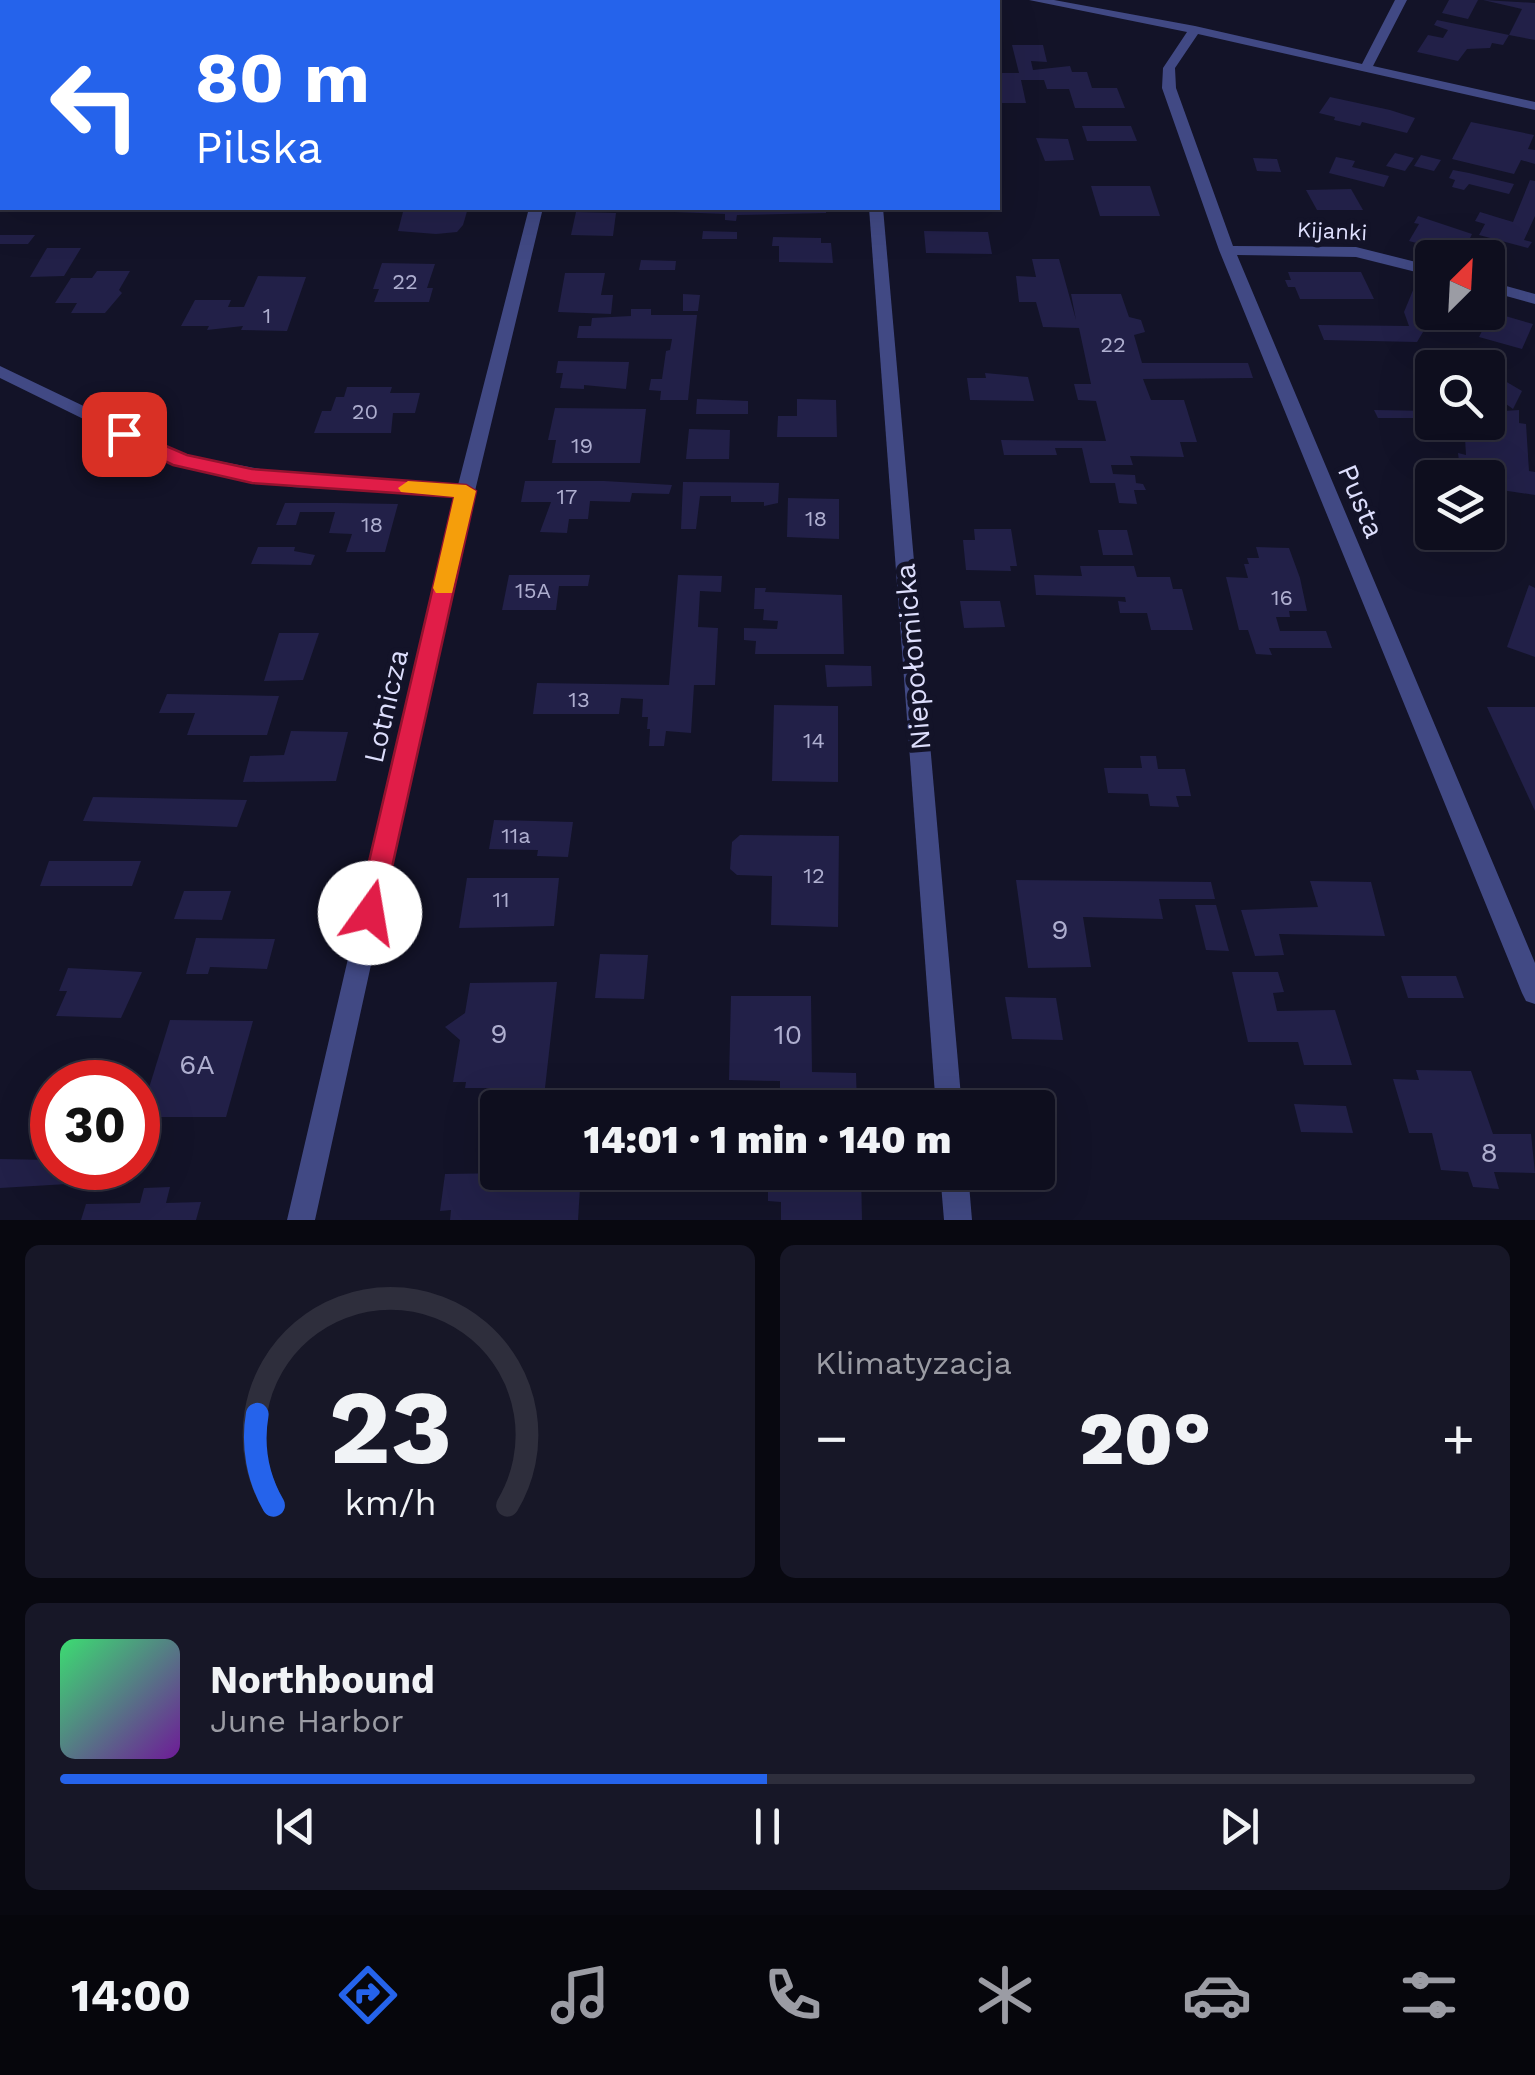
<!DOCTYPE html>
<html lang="pl">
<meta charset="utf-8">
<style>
body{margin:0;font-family:"Work Sans",sans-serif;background:#171727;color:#f1f3f6;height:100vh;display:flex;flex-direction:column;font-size:38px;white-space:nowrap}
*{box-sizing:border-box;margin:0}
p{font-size:32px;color:#9b9ca4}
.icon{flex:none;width:55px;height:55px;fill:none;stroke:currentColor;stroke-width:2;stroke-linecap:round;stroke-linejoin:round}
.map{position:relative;height:1220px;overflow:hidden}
.side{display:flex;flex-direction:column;gap:25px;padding:25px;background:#080810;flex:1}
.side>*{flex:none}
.guide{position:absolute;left:0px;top:0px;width:1000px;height:210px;box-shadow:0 10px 40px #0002,0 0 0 2px #2e2e3c;background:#2563eb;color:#fff;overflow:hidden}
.needle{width:65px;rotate:24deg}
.tools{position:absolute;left:1415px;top:240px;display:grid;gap:20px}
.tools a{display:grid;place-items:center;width:90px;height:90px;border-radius:10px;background:#0e0e1e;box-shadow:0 10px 40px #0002,0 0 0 2px #2e2e3c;font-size:50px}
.speed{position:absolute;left:30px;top:1060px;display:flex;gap:20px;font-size:50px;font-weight:700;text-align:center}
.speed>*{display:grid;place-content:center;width:130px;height:130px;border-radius:50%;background:#0e0e1e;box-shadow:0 10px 40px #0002,0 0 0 2px #2e2e3c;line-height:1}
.speed .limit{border:15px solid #d22;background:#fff;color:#111}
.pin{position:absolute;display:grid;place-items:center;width:85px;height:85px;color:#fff;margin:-42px;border-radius:20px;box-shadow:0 5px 15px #0006}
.me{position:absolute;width:110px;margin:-55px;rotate:13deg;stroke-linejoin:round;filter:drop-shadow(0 0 8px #0008)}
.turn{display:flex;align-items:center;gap:35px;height:210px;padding:0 30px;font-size:45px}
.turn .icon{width:130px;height:130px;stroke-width:2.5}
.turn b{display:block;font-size:70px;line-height:85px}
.big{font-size:75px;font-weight:800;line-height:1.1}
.side .widget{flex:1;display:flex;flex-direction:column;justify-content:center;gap:15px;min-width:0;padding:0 35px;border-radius:15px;background:#171727}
.side .dial{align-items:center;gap:0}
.dial svg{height:260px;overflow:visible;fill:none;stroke:#2e2e3c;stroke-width:7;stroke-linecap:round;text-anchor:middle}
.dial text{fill:#f1f3f6;stroke:none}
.song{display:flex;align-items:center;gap:30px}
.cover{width:120px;height:120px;border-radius:15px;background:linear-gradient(135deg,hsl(140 70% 55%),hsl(280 70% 35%))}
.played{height:10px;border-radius:5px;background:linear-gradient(90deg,#2563eb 50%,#2e2e3c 50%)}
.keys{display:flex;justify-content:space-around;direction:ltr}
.heat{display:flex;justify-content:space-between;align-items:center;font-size:55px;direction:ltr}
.side .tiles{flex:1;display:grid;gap:25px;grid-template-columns:1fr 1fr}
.widget:last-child{grid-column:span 2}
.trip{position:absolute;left:480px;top:1090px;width:575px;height:100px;border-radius:10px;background:#0e0e1e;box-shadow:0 10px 40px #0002,0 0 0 2px #2e2e3c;font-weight:800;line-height:100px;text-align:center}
.dock{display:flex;height:160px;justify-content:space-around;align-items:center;background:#06060c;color:#9b9ca4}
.dock .icon{width:70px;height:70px}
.dock .active{color:#2563eb}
.dock b{font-size:45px;color:#f1f3f6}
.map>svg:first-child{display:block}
.green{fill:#16322d}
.building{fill:#222048}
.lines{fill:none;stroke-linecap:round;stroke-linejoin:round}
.street{fill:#414984;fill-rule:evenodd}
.route{fill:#e11d48;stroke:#92132f;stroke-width:2.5}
.slow{fill:#f59e0b}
.labels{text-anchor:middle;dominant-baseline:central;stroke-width:10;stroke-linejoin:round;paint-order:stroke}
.far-street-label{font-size:22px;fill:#dddefc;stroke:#131328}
.number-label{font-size:22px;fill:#aeaecf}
.street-label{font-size:28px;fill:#dddefc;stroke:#131328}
.near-number-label{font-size:28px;fill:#aeaecf}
</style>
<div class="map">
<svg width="1535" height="1220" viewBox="0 0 1535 1220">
<rect width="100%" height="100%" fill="#131328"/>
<path class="green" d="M0,0H324L2,2L0,160Z"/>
<g class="building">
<path d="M1449,0H1478L1468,19L1442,13Z"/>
<path d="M1483,0L1535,3V40L1509,35L1522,9Z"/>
<path d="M1437,20L1509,35L1503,45L1492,43L1490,48L1467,49L1458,61L1417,52L1428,35L1443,38L1448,30L1434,25Z"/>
<path d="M1012,45H1043L1047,62L1031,61L1033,70L1070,66L1072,72H1087L1092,88H1117L1125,108H1075L1069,89H1047L1044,80H1021L1026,103H998V73H1019Z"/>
<path d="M1330,97L1390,110L1415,118L1407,133L1362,122L1360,126L1334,120L1335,117L1319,113Z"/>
<path d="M1471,122L1534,135L1528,149L1535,150V164L1521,160L1514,174L1452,159Z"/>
<path d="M1082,126H1131L1137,141H1087Z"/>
<path d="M1036,138L1068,139L1074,160L1045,161Z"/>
<path d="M1395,153L1414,158L1405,171L1386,166Z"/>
<path d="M1421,155L1441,160L1434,171L1414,166Z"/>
<path d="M1336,157L1355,161L1352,167L1389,176L1384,187L1329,173Z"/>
<path d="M1253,158L1277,159L1281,172L1257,171Z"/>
<path d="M1453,170L1469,173L1514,184L1509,194L1469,184L1464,190L1452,187L1455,180L1449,178Z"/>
<path d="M1530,180L1535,181V216L1524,240L1532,242L1528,248L1479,235L1485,224L1475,221L1480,212L1513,222Z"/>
<path d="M1091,186H1150L1160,216H1100Z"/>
<path d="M1351,189L1363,210H1317L1306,190Z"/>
<path d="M404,208H468L463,225L457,232L436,234L398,231Z"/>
<path d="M650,208H826V213L737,215L736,221L725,220V214L649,211Z"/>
<path d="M576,212L616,213L613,236L571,235Z"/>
<path d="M1418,216L1472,234L1462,255L1409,241L1419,224L1414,223Z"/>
<path d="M703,231L737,232V239H702Z"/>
<path d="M924,231L988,232L992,254L926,253Z"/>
<path d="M0,235H35L28,244H0Z"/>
<path d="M773,237L821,238V243H831L833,263L779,262V246H772Z"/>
<path d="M47,248H81L64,276L30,277Z"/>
<path d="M1032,259H1059L1076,320L1071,294H1121L1129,317L1141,320L1145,332L1134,335L1142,363H1248L1253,378L1143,379L1151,400H1184L1197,442H1180L1184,457L1130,456L1133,465H1111L1113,474L1135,475L1136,483L1143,484L1146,490H1134L1137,504L1119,503L1115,483H1090L1082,448H1055L1057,455H1004L1001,440L1106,441L1096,401L1078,400L1074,384H1091L1079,328L1043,327L1036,302H1019L1016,276L1036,277Z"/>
<path d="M641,260L676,261L675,270H639Z"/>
<path d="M382,263L435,264L427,288H433L429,302H374L379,289H373Z"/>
<path d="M97,271H130L119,290L122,293L105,313H71L77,303H55L71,278H92Z"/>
<path d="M1288,272H1361L1374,299H1300L1295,287H1288L1285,280H1291Z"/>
<path d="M565,273H605L601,295H613L611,314L558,312Z"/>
<path d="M258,276L306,277L287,331L241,330L243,326L207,330L209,326H181L195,300H231L228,307H244Z"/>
<path d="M1416,283L1432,287L1435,312L1417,342L1324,340L1318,325L1409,326L1404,312Z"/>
<path d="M683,294L700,295L698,311H683Z"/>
<path d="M631,309H651V315H697L688,400H660L661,391L649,390L651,379H662L666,351L670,350L672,339L577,338L579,326H591L592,318L631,316Z"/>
<path d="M1488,311L1533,324L1522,349L1479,337L1485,325L1469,321L1474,312Z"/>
<path d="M1429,350L1454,368L1432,369L1413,356Z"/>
<path d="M558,361L629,362L626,389L584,385V389L560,388L563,373H556Z"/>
<path d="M1488,371L1522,391L1513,409L1488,391Z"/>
<path d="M985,373L1028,377L1034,401L970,400L967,378H986Z"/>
<path d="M347,387H392L390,393H420L415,413H393L391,433H314L322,411H331L336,397H344Z"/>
<path d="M697,399L748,401V414H696Z"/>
<path d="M797,399L836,400L837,437H777L778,416H797Z"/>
<path d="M555,408L646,409L640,463H552L556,440H548Z"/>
<path d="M1374,410L1432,411V418H1378Z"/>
<path d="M1519,410V423L1526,424L1529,471L1535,472V495L1488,488V478H1461L1458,453L1466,455L1464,422H1488V412Z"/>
<path d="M689,429L730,430L729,459H686Z"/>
<path d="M525,481H604L672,485L669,494L632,493L630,502L590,501L588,519H569L567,533L540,532L551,502H521Z"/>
<path d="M683,482L779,483L778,503L764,506V502H731V496H700L696,529H681Z"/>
<path d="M788,498L839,499V539L787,537Z"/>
<path d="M285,503H338L398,504L385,552H346L352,534L329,533L335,512H300L296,525H276Z"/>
<path d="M974,529H1011L1017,566H1010L1011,571L966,570L963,540H975Z"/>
<path d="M1098,530H1127L1133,555H1103Z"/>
<path d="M258,547H295L294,551L315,555L311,565L251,564Z"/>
<path d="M1256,547L1289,548L1300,578L1307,611H1289L1290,617H1276L1280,631H1326L1332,648H1269L1272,655L1256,654L1248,630H1239L1226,577L1248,578L1244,564H1249L1247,558H1259Z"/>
<path d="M1080,566H1134L1137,577H1170L1173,589H1182L1193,630H1151L1147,613H1120L1118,601L1126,602L1125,597L1036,595L1034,575L1082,576Z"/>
<path d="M509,575H590L588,586H559L556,610H502Z"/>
<path d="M678,575L722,576L721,592L700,591L698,627L718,628L715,685H694L691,733L666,731L664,746H649L650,729H647L648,717H642L643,699L621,698L619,714H533L537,683L669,685Z"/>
<path d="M1529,585L1535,588V657L1507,647Z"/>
<path d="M755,588H766L765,592L842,595L844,654H755L756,641L744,640V628L777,629L778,621L763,620L764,609H754Z"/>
<path d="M960,601H1000L1005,627L964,628Z"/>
<path d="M279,633H319L303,680L264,681Z"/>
<path d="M825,665L871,666L872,686L827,687Z"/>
<path d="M167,694L279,696L267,735H187L195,713H159Z"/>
<path d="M774,705L838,706V782L772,781Z"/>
<path d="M1487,707H1535V811L1516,770Z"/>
<path d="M291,731L348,732L336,781L243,782L250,756L284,755Z"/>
<path d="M1140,756H1156L1158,769H1185L1191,796H1176L1179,807L1150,806L1148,794L1108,793L1104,768H1142Z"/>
<path d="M93,797L247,800L237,827L83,821Z"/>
<path d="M494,820L573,822L568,857L537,856L538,850L489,849Z"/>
<path d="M740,835L839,836L838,927L771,925L772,876L737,875L730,869L732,842Z"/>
<path d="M49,861H141L132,886H40Z"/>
<path d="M467,878H559L554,926L459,928Z"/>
<path d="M1016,880L1211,882L1215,899H1159L1163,919L1083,917L1091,967L1028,968Z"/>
<path d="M1310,881L1371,882L1385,936L1279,934L1284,955L1255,956L1241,910L1318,907Z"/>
<path d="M184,891H231L222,920L174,919Z"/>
<path d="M1195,905H1216L1229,951L1206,950Z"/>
<path d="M196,938L275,939L267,969L210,967L208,974H186Z"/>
<path d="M600,954L648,955L644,999L595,998Z"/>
<path d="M68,968L142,972L121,1018L56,1016L67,991H59Z"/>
<path d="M1232,972H1278L1284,992L1273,993L1277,1011L1335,1010L1352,1065H1304L1298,1042H1248Z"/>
<path d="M1401,976H1456L1464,998H1408Z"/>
<path d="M557,982L545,1088H465L466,1082H453L460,1040L445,1027L465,1013L470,983Z"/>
<path d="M731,996H811L812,1072L856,1073L857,1108H780V1081L729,1080Z"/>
<path d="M1005,997L1056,998L1063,1040L1012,1039Z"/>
<path d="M170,1020L253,1021L226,1117H140Z"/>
<path d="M1416,1070L1471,1071L1493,1134H1531L1535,1173L1494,1172L1499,1189L1473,1187L1468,1172L1441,1170L1432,1133H1409L1393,1079L1419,1080Z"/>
<path d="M1294,1104L1346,1106L1353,1133L1301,1132Z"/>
<path d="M0,1159L52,1160V1168H88L84,1183L0,1188Z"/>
<path d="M581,1172L578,1220H450L451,1210L440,1211L445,1174Z"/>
<path d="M768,1172H861L862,1220H781V1202L768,1201Z"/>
<path d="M170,1187L166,1203L201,1202L196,1220H81L86,1204L140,1203L144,1188Z"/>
</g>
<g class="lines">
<g class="street">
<rect x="853" y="0" width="12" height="2"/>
<path d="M1029,0H1054L1195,26L1362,64L1395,0H1407L1373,66L1535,102V110L1198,34L1175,68L1176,88L1233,246L1356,247L1432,266V276L1356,257L1237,255L1535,963V1004L1526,1001L1522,993L1219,250L1162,88L1163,68L1187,32Z"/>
<path d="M529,208H543L475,491L315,1220H287L456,496L292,487L175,464L0,378V366L186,455L292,475L458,485Z"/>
<path d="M869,208H883L962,1108H936Z"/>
<path d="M1488,281L1535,294V304L1488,291Z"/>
<path d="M940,1172H968L972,1220H944Z"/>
</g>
</g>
<path class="route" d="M124,428L187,455L252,469L466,485L476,491L380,921L370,924L361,921L357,913L454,497L252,483L173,465L117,438V429Z"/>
<path class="slow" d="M408,481L466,485L476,491L452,593H436L433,588L454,497L401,492L398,488Z"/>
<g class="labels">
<g class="far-street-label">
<text transform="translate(1332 231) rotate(3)">Kijanki</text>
</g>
<g class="number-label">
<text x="405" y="281">22</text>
<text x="267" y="315">1</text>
<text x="1113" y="344">22</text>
<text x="365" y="411">20</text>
<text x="582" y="445">19</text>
<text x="567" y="496">17</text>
<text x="816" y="518">18</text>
<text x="372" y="524">18</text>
<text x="533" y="590">15A</text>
<text x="1282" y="597">16</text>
<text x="579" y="699">13</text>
<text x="814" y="740">14</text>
<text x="516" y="835">11a</text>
<text x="814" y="875">12</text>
<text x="501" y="899">11</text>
</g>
<g class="street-label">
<text transform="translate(1361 501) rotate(67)">Pusta</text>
<text transform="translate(913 657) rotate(-95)">Niepołomicka</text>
<text transform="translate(386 706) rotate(-77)">Lotnicza</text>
</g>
<g class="near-number-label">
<text x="1060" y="929">9</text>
<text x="499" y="1033">9</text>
<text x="788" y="1034">10</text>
<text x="197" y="1064">6A</text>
<text x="1489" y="1152">8</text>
</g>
</g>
</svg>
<div class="tools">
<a><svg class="needle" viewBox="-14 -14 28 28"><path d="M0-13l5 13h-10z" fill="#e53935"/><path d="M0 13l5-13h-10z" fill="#9b9ca4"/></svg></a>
<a><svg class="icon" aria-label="search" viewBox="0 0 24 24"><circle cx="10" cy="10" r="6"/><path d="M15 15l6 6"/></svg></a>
<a><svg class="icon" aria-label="layers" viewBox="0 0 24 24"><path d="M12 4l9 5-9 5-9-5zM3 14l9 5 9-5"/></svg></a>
</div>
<div class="speed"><div class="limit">30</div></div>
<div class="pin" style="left:124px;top:434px;background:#d93025"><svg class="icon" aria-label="arrive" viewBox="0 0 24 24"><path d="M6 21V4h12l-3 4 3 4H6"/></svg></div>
<svg class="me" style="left:370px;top:913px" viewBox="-20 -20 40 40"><circle r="19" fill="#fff"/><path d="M0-13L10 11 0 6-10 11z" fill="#e11d48"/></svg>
<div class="trip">14:01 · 1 min · 140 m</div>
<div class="guide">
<div class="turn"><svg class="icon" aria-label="left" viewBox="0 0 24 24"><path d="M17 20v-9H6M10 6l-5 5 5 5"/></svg><div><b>80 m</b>Pilska</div></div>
</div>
</div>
<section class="side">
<div class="tiles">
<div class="widget dial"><svg viewBox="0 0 100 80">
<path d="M14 69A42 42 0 1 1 86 69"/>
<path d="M14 69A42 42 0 0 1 9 41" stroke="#2563eb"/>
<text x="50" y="56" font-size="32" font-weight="700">23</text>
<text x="50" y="72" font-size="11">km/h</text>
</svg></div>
<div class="widget"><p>Klimatyzacja</p>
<div class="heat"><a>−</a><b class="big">20°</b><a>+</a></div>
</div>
<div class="widget">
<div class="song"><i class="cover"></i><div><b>Northbound</b><p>June Harbor</p></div></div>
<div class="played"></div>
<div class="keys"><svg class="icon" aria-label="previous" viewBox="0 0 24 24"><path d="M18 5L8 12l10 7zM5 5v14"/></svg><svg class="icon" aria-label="pause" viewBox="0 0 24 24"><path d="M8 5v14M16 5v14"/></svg><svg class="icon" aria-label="next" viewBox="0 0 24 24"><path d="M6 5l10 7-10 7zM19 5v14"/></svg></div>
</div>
</div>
</section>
<nav class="dock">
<b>14:00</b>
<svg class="icon active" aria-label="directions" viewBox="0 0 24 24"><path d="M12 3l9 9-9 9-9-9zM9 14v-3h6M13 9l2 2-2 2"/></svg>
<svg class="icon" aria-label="music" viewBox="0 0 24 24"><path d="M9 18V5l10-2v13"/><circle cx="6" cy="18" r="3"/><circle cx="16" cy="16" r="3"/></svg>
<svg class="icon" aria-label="phone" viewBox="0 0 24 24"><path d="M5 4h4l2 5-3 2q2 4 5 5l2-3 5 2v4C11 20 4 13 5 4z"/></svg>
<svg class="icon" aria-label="climate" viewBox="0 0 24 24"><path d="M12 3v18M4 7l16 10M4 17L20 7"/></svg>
<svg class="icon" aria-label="car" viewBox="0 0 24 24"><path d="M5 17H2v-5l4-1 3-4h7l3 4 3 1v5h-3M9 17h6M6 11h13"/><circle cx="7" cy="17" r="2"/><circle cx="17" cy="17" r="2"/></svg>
<svg class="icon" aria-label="filters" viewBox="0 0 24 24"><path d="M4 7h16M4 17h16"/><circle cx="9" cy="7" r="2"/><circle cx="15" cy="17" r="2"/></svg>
</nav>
